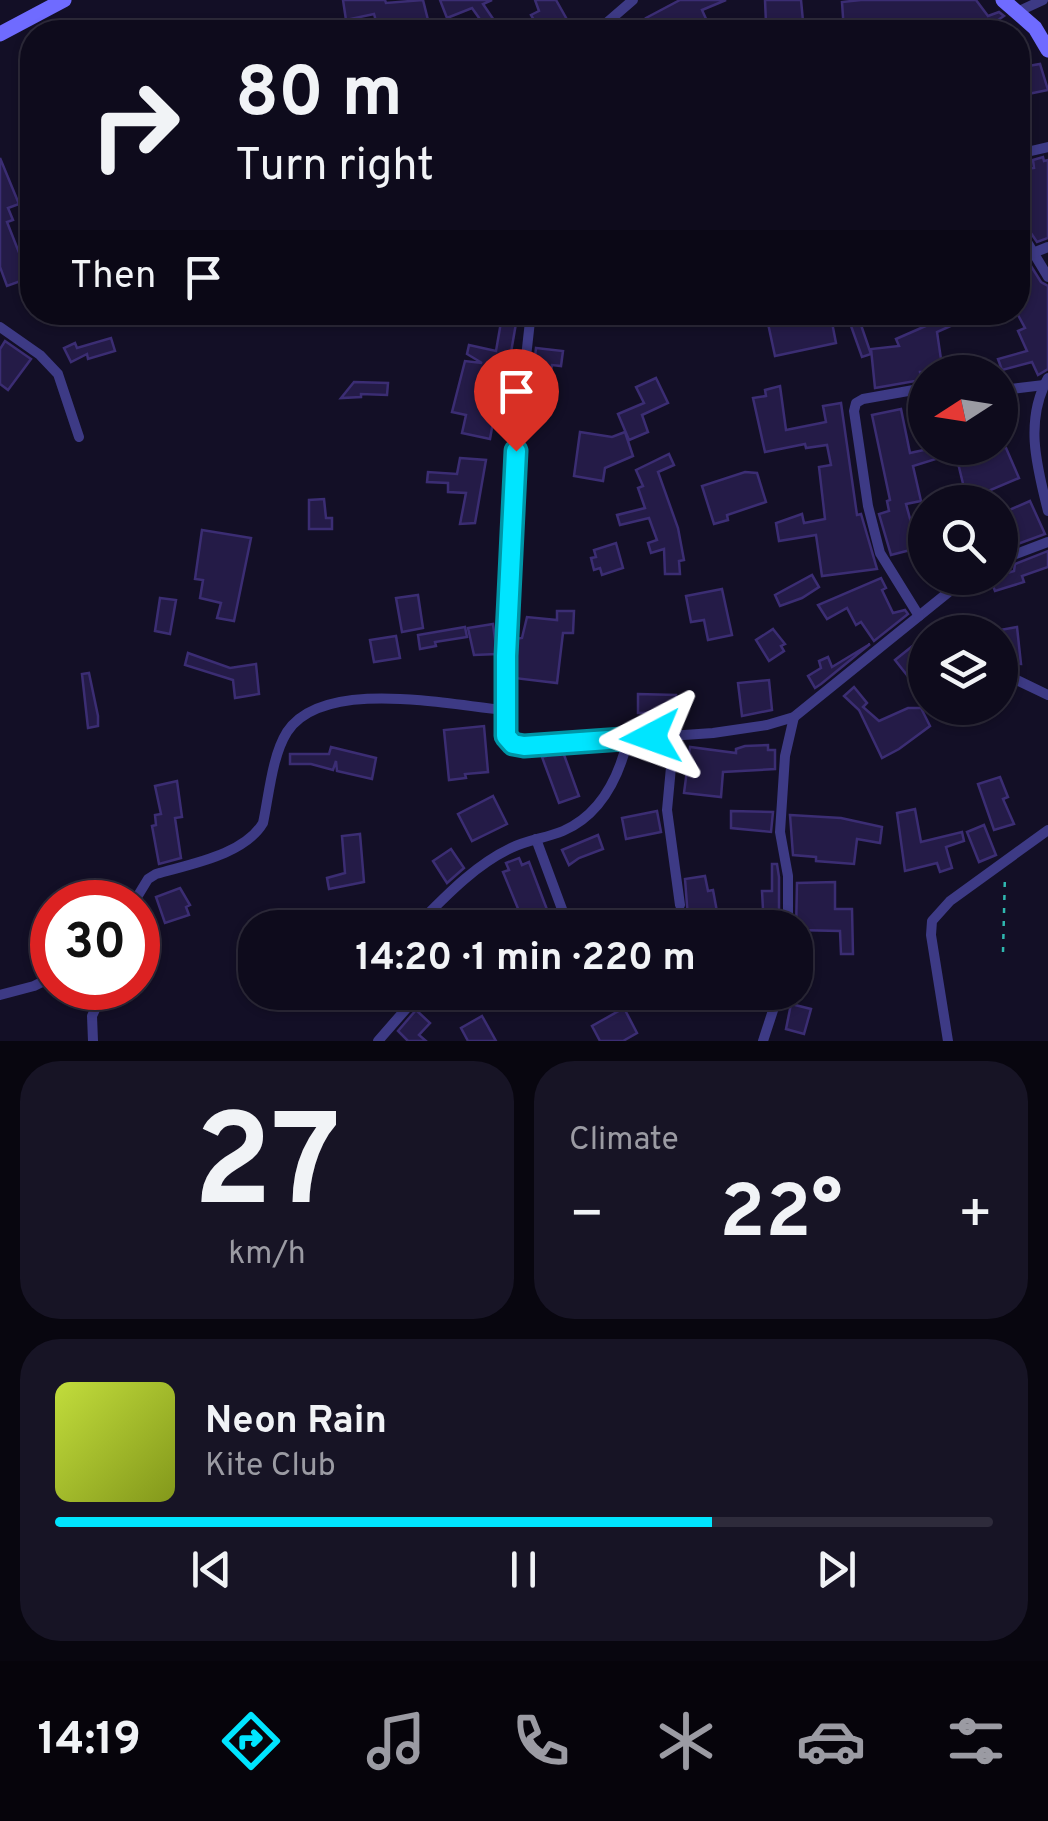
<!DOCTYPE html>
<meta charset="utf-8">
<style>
body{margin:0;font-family:Overpass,sans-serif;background:#171425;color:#f1f3f6;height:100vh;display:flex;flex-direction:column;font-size:38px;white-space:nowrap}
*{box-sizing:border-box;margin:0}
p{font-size:32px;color:#9b9ba3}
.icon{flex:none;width:55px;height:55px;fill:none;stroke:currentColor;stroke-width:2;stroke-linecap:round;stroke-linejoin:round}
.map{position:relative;height:1041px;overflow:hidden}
.sheet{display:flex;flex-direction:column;gap:20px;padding:20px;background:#08060f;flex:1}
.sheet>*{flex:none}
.banner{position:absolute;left:20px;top:20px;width:1010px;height:305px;border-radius:40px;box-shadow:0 2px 8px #0004,0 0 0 2px #2e2b3b;background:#0e0b1c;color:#f1f3f6;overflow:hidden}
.needle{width:65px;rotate:258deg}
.controls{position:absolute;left:908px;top:355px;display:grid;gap:20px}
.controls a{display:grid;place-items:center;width:110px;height:110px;border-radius:50%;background:#0e0b1c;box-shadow:0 2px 8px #0004,0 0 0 2px #2e2b3b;font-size:50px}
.speed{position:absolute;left:30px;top:880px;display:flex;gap:20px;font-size:50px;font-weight:700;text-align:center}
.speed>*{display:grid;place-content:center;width:130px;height:130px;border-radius:50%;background:#0e0b1c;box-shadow:0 2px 8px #0004,0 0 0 2px #2e2b3b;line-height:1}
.speed .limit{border:15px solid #d22;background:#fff;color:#111}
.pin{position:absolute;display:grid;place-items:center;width:85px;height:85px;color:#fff;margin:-102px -42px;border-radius:50% 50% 50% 0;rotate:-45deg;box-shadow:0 0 10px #0007}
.pin .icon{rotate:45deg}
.me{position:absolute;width:110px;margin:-55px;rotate:266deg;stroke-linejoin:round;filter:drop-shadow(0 0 8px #0008)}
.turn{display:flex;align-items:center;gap:35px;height:210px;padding:0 50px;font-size:45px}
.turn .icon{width:130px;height:130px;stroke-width:2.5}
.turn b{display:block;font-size:70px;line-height:85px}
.then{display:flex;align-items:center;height:95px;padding:0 50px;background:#0003;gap:20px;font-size:38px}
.big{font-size:75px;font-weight:700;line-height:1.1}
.sheet .widget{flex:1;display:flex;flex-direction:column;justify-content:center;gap:15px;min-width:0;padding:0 35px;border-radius:40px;background:#171425}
.sheet .dial{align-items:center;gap:0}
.dial b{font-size:130px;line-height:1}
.song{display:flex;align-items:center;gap:30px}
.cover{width:120px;height:120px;border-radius:15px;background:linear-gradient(135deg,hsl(70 70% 55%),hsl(70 70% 35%))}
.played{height:10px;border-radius:5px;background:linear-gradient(90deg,#00e5ff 70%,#2e2b3b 70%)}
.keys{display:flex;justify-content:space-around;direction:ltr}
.heat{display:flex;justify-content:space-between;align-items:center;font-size:55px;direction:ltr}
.sheet .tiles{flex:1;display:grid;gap:20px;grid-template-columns:1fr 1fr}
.widget:last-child{grid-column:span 2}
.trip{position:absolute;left:238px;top:910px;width:575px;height:100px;border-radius:40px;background:#0e0b1c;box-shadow:0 2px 8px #0004,0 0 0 2px #2e2b3b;font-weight:700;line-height:100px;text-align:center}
.tab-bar{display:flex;height:160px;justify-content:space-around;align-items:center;background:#06040b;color:#9b9ba3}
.tab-bar .icon{width:70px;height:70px}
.tab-bar .selected{color:#00e5ff}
.tab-bar b{font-size:45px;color:#f1f3f6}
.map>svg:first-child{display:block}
.building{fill:#241b47;stroke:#3b2d73;stroke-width:2.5}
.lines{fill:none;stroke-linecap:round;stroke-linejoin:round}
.path{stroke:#2fb8b0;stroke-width:2.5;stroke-dasharray:5 8;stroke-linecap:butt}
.street{stroke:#3d3a85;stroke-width:10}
.secondary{stroke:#6f6bff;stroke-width:15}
.route-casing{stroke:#0095a6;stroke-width:25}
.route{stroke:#00e5ff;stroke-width:18}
</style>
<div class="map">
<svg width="1048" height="1041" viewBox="0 0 1048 1041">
<rect width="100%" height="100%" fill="#130f26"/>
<g class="building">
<path d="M343,0H385L386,3L423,0L431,32H379L374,14L346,20Z"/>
<path d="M440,0H492L483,4L502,32H489L472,8L447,18Z"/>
<path d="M535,0H556L574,32H541L531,15L539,11Z"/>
<path d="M680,0H726L702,10L712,32H653L646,18Z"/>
<path d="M765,0H801L803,21L766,23Z"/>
<path d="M861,0H976L988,16L999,12L1004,16L980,32H890L889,26L844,32L842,2Z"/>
<path d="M1022,39L1028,66L1040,64L1048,90L1023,95L1018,79V40Z"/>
<path d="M1043,157L1044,161L1048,160V238L1037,242L1022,220L1018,170L1034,168L1033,160Z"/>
<path d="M0,158L19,204L8,208L13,220L7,222L29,278L7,286L0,267Z"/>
<path d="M1018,252L1026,269L1031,266L1041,282L1048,286V369L1038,375L1032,362L1002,370L998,359L1027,351L1018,331L1025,328L1018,315Z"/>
<path d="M479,312H518L510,358L505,357L490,439L462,433L466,415L452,412L465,361L482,363L467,354L469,345L496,351L501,322L479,316Z"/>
<path d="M796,312H830L836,343L775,356L767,319Z"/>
<path d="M846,312H893L861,325L871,354L862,357Z"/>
<path d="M933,312H982L937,332L942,366L972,359L975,372H920L921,380L875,388L871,349L899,346L896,339L937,321Z"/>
<path d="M111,338L115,351L88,359L87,354L71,362L64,348L75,343L77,348Z"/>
<path d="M5,341L31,359L8,390L0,384V349Z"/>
<path d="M536,348L563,351L561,366L552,365L547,392L531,390Z"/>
<path d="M656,378L668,403L642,415L648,432L629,440L618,414L644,403L636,387Z"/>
<path d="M354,382L388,383L387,395L361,394V397L341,398Z"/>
<path d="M780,386L786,430L826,422L823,406L841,403L857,515L861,514L877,569L822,576L816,535L779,541L776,523L802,514L804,523L825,519L819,467L831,465L827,445L806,448L805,444L765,452L753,398L766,396L765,390Z"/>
<path d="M901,409L910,453L933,448L936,459L913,466L921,501L906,504L918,548L891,555L879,514L889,511L887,501L890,500L872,415Z"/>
<path d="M580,432L612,437L625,432L633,456L605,468L603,481L574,476Z"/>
<path d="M972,448H1006L1019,478L967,500L956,455Z"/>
<path d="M669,454L674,465L658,472L678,528L684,560L679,561L680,574H665L664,549L651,553L648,543L657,540L649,518L620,525L617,515L645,508L638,488L643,486L636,470Z"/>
<path d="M460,458L486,460L475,523L460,524L466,493L448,492V483L427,482L428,472L457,474Z"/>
<path d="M745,472L757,473L766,502L727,515L728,520L714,524L702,486Z"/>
<path d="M324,499L326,518H332V529H309V500Z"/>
<path d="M1030,501L1045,534L1007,548L1000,532V514Z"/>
<path d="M202,530L251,538L234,621L217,618L221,603L200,598L203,580L195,579Z"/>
<path d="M616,543L623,568L602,575L600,568L594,570L591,558L596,557L594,550Z"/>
<path d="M1048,551V567L1022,576L1024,582L995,591L990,578L1014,571L1015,564Z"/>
<path d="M812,575L819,587L802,598L780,606L775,595Z"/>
<path d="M881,578L886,588L882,590L893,613L905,610L908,614L874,641L861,622L856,625L847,608L827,619L818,605Z"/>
<path d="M722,589L732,635L708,640L704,620L691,622L686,596Z"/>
<path d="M418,595L423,628L402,632L396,598Z"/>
<path d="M160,598L176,600L170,634L155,631Z"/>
<path d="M557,611H574L573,633H563L557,683L514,678L515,639L522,638L527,617L557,620Z"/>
<path d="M493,624L497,654L474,655L468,628Z"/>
<path d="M465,627L467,637L435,642L436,646L420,649L418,635Z"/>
<path d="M1017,627L1021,664L1000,663V630Z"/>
<path d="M773,629L785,644L781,646L784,651L769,661L756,640Z"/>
<path d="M396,636L400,658L374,662L370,640Z"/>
<path d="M870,644L821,684L815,688L808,676L821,668L819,661L828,657L832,667Z"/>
<path d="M915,644L925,656V698L895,660Z"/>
<path d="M188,653L230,668L256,664L259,694L235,698L233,680L185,665Z"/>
<path d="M89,673L98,716V726L88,728L82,674Z"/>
<path d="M769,680L772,710L742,716L738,683Z"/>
<path d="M854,687L867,703L863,707L879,721L908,708H921L930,726L899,749L882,758L859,710L844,696Z"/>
<path d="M638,694L676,695V712L638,713Z"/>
<path d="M484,726L488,772L465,774L466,778L449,780L444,730Z"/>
<path d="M768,745V750H775V769L723,772L721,797L684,793L690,747L736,753V749L745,746Z"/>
<path d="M331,747L376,758L372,779L337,771L336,761L333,770L311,764H290V754H329Z"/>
<path d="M563,752L579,796L559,803L542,757Z"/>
<path d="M1000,777L1008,797L1003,799L1014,824L994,830L978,784Z"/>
<path d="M177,781L182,817L175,818L181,858L159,864L152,826L156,825L155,815L161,814L155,786Z"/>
<path d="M493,796L507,824L472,841L458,814Z"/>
<path d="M915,809L921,842L962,832L964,841L946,847L952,868L940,872L937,863L905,871L897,813Z"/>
<path d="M657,811L661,832L626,839L622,818Z"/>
<path d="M731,811L773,812L771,832L731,828Z"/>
<path d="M790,815L841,818L882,827L880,843L857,839L854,864L816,861V857L793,855Z"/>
<path d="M984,825L996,855L979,862L967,832Z"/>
<path d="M360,834L364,882L329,889L327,878L345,873L342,836Z"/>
<path d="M598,835L603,849L579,858L569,865L562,850Z"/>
<path d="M451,849L464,868L447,883L433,861Z"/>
<path d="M519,858L522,865L529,862L554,928H514L511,914L519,911L503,872L509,870L506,863Z"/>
<path d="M772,864H777L779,877V928H764L762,891H772Z"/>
<path d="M705,876L708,891L713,890L720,928H668V922L688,918L685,879Z"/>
<path d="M835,882V909H852L853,954H841L840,931L796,930L797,883Z"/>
<path d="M180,888L190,905L186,907L189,915L165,923L156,897Z"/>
<path d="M791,1004L811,1009L804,1034L786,1029Z"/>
<path d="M624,1008L637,1033L623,1041H600L592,1026Z"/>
<path d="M416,1010L430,1023L419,1035L426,1041H408L398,1031Z"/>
<path d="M482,1016L496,1041H468L461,1028Z"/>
</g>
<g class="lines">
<path class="path" d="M1003,952L1005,874"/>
<g class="street">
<path d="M1017,12L1043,0"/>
<path d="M596,32L633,0"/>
<path d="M1018,154L1048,147"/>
<path d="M1018,227L1048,277"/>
<path d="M1033,253L1048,247"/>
<path d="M531,312L512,484L503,725C506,738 511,743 524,746L713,733L767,725L794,717L966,578"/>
<path d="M0,327L40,355L58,374L79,437"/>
<path d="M1048,378C1024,421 1037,467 1048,511"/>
<path d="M1000,386L1011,389L1044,385"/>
<path d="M1000,560L1048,542"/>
<path d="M919,616L880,553L868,506L854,411L856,403L863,399L925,388"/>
<path d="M1000,672L1048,695"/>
<path d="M674,735L667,810L680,905"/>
<path d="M536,839L569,928"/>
<path d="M134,902L148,879L156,874C190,864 244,855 263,823C269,795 272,756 287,732C323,677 448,705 504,710"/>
<path d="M414,928C443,899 473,866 511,848C527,840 546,838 563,831C600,815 619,777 628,739"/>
<path d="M788,928V876L780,832L785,756L794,717"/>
<path d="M0,995L34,986L52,977"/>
<path d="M93,1041L92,1016L105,988"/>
<path d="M378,1041L412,1002L413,992"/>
<path d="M763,1041L779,992"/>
<path d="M948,1041L931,935L932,921L950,901L1048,830"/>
</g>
<g class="secondary">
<path d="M1003,0L1035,28L1048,50"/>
<path d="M0,34L64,0"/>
</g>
</g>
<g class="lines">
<defs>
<path id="route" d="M516,451L506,656V736L513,744L524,746L651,737"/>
</defs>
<use href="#route" class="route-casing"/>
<use href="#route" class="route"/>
</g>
</svg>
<div class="controls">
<a><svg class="needle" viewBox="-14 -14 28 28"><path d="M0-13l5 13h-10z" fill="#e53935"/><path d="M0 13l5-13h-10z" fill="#9b9ba3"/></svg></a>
<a><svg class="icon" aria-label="search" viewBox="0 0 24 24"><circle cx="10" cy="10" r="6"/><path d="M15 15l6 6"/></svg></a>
<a><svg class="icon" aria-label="layers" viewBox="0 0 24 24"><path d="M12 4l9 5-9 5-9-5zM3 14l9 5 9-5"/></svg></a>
</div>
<div class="speed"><div class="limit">30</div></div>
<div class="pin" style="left:516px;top:451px;background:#d93025"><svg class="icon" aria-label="arrive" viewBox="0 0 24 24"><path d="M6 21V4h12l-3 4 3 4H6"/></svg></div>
<svg class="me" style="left:651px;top:737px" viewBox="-20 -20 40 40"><path d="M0-17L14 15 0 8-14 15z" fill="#00e5ff" stroke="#fff" stroke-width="4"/></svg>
<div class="trip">14:20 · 1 min · 220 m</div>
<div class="banner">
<div class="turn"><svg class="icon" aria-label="right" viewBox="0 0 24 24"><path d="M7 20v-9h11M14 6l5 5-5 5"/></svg><div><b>80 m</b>Turn right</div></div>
<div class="then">Then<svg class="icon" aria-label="arrive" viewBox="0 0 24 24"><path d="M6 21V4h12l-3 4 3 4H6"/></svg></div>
</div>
</div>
<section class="sheet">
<div class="tiles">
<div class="widget dial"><b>27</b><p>km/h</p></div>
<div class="widget"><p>Climate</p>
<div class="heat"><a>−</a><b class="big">22°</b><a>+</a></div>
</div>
<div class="widget">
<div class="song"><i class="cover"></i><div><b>Neon Rain</b><p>Kite Club</p></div></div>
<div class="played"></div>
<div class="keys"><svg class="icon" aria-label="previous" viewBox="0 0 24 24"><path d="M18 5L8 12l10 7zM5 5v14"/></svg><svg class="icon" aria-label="pause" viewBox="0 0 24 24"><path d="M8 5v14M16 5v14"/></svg><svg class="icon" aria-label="next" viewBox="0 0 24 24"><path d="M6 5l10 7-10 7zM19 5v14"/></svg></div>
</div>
</div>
</section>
<nav class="tab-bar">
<b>14:19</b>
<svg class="icon selected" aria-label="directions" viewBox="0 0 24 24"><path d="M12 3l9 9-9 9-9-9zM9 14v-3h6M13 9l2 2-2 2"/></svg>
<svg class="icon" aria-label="music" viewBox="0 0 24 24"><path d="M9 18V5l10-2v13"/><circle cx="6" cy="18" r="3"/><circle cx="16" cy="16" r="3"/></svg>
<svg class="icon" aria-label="phone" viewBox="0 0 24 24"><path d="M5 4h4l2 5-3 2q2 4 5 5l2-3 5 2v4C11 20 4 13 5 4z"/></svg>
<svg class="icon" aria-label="climate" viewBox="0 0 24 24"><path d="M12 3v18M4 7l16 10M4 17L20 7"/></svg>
<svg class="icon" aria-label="car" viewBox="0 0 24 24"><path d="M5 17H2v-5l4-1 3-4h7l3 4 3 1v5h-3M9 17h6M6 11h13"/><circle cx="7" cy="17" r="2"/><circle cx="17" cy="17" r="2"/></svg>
<svg class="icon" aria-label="filters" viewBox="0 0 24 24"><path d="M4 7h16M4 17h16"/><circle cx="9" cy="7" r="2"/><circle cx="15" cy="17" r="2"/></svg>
</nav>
